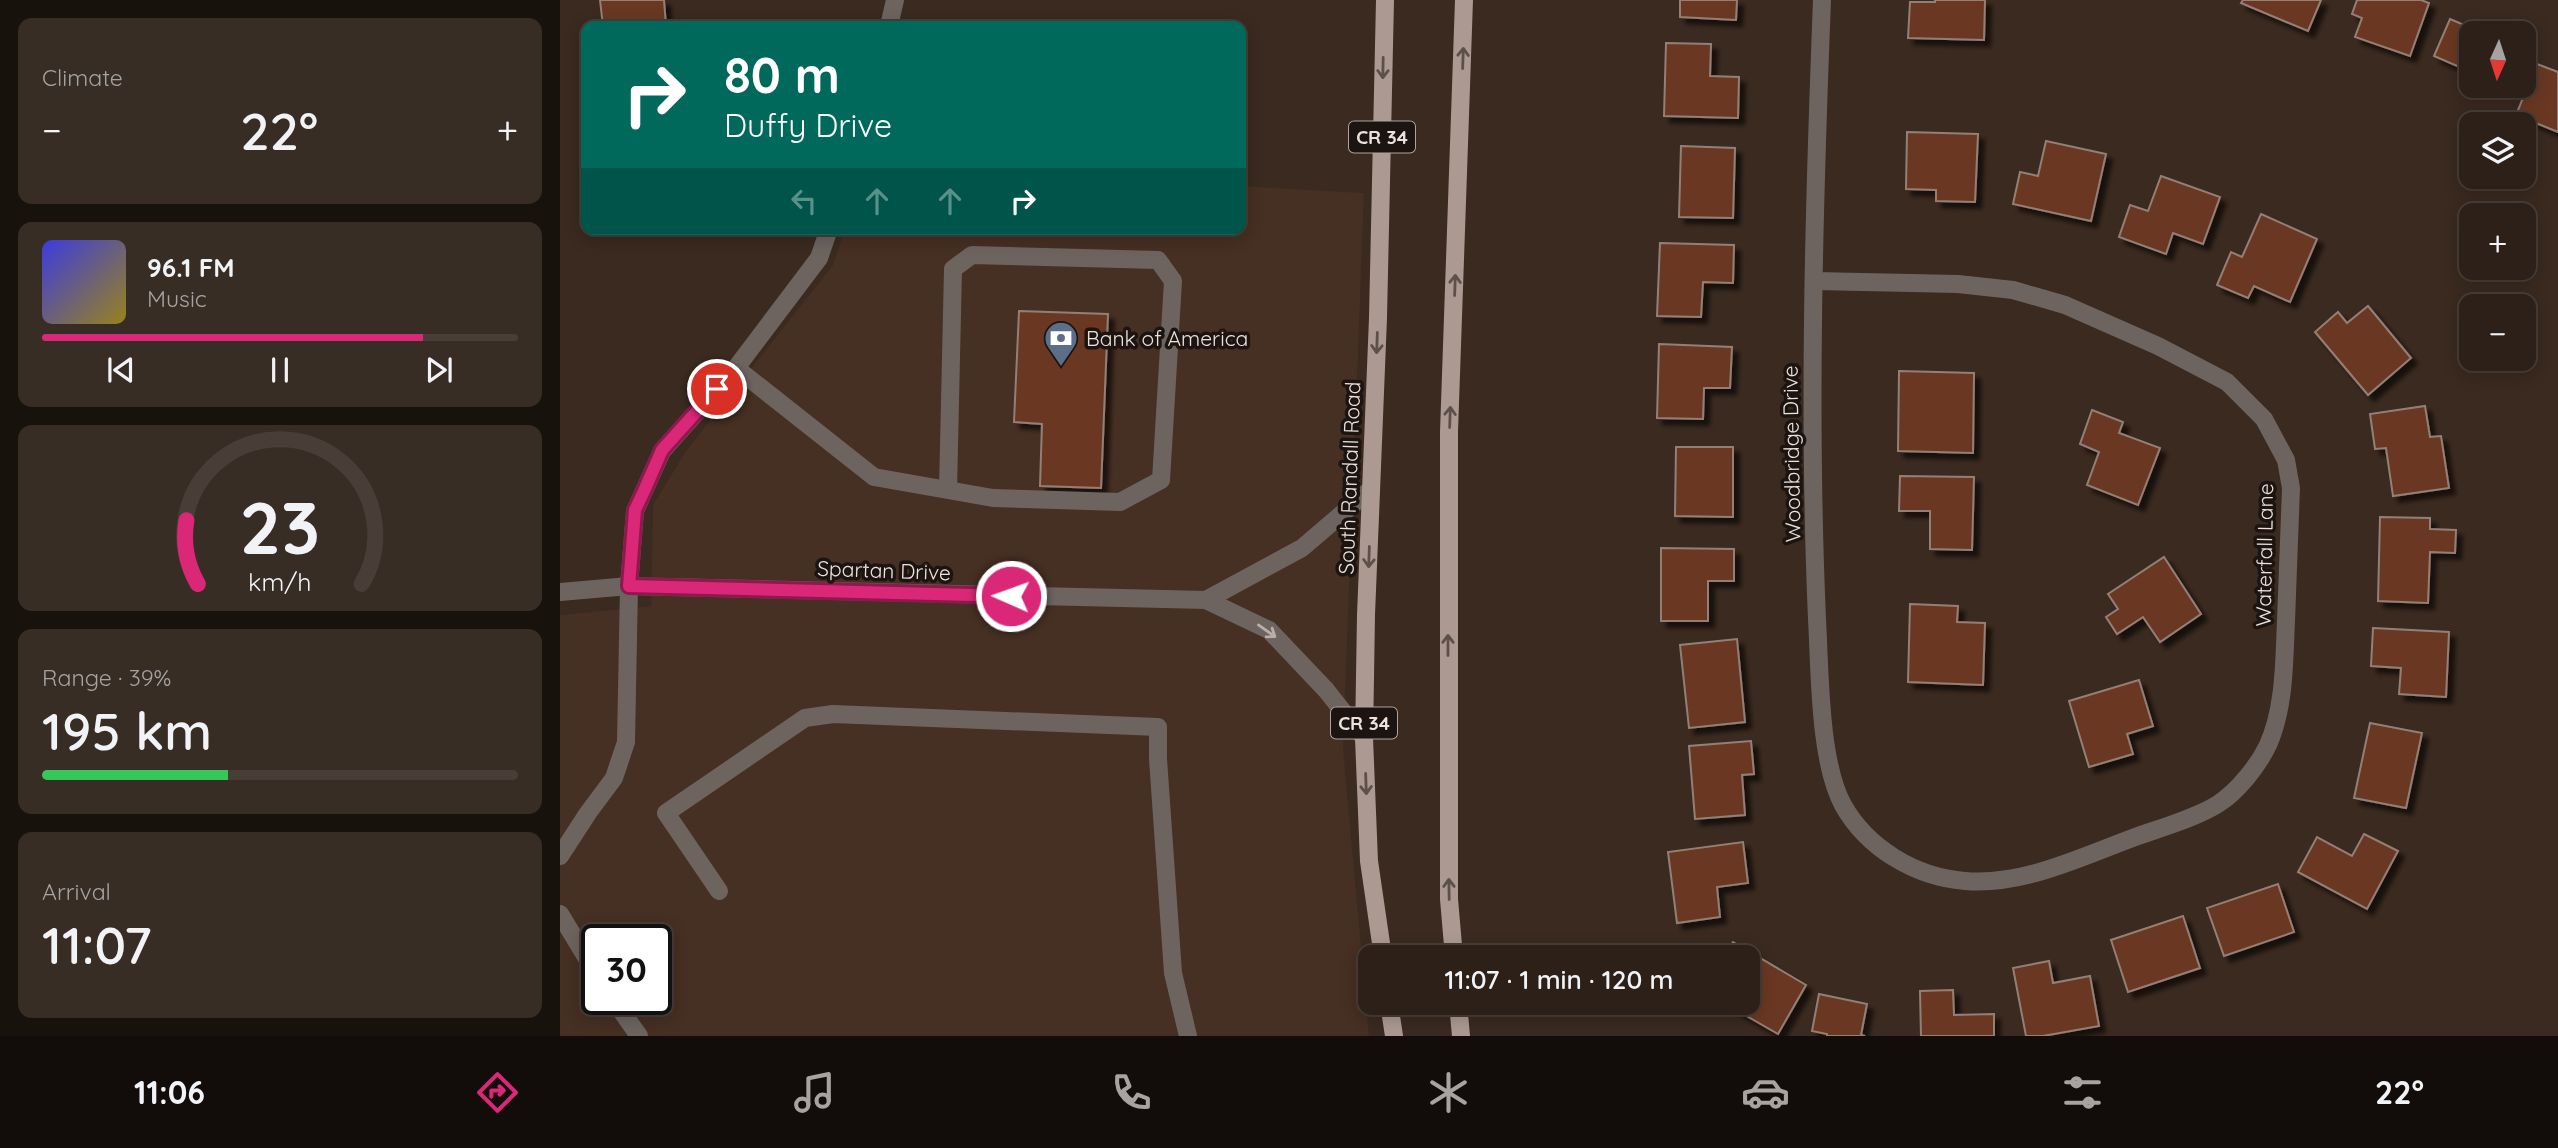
<!DOCTYPE html>
<meta charset="utf-8">
<style>
body{margin:0;font-family:Quicksand,sans-serif;background:#382d25;color:#f1f3f6;height:100vh;display:flex;flex-direction:column;font-size:26px;white-space:nowrap}
*{box-sizing:border-box;margin:0}
p{font-size:23px;color:#a6a3a2}
.icon{flex:none;width:38px;height:38px;fill:none;stroke:currentColor;stroke-width:2;stroke-linecap:round;stroke-linejoin:round}
.map{position:relative;flex:1;overflow:hidden}
.details{display:flex;flex-direction:column;gap:18px;padding:18px;background:#18120d;width:560px}
.details>*{flex:none}
.hud{position:absolute;left:21px;top:21px;width:665px;height:214px;border-radius:14px;box-shadow:0 4px 18px #0003,0 0 0 2px #483e37;background:#00695c;color:#fff;overflow:hidden}
.needle{width:46px;rotate:183deg}
.fabs{position:absolute;left:1899px;top:21px;display:grid;gap:14px}
.fabs a{display:grid;place-items:center;width:77px;height:77px;border-radius:14px;background:#2c2018;box-shadow:0 4px 18px #0003,0 0 0 2px #483e37;font-size:35px}
.speed{position:absolute;left:21px;top:924px;display:flex;gap:14px;font-size:35px;font-weight:700;text-align:center}
.speed>*{display:grid;place-content:center;width:91px;height:91px;border-radius:50%;background:#2c2018;box-shadow:0 4px 18px #0003,0 0 0 2px #483e37;line-height:1}
.speed .limit{border:4px solid #111;border-radius:10px;background:#fff;color:#111}
.pin{position:absolute;display:grid;place-items:center;width:60px;height:60px;color:#fff;margin:-30px;border:4px solid #fff;border-radius:50%;box-shadow:0 2px 7px #0007}
.me{position:absolute;width:77px;margin:-38px;rotate:272deg;stroke-linejoin:round;filter:drop-shadow(0 0 5px #0008)}
.turn{display:flex;align-items:center;gap:24px;height:147px;padding:0 28px;font-size:32px}
.turn .icon{width:91px;height:91px;stroke-width:2.5}
.turn b{display:block;font-size:49px;line-height:60px}
.lanes{display:flex;align-items:center;height:66px;padding:0 28px;background:#0003;justify-content:center;gap:35px;direction:ltr}
.lanes .off{opacity:.35}
.big{font-size:52px;font-weight:600;line-height:1.1}
.details .widget{flex:1;display:flex;flex-direction:column;justify-content:center;gap:10px;min-width:0;padding:0 24px;border-radius:14px;background:#382d25}
.details .dial{align-items:center;gap:0}
.dial svg{height:182px;overflow:visible;fill:none;stroke:#483e37;stroke-width:7;stroke-linecap:round;text-anchor:middle}
.dial text{fill:#f1f3f6;stroke:none}
.song{display:flex;align-items:center;gap:21px}
.cover{width:84px;height:84px;border-radius:10px;background:linear-gradient(135deg,hsl(240 70% 55%),hsl(50 70% 35%))}
.played{height:7px;border-radius:4px;background:linear-gradient(90deg,#db2777 80%,#483e37 80%)}
.keys{display:flex;justify-content:space-around;direction:ltr}
.heat{display:flex;justify-content:space-between;align-items:center;font-size:38px;direction:ltr}
.charge{height:10px;border-radius:5px;background:linear-gradient(90deg,#34c759 39%,#483e37 0)}
.trip{position:absolute;left:798px;top:945px;width:402px;height:70px;border-radius:14px;background:#2c2018;box-shadow:0 4px 18px #0003,0 0 0 2px #483e37;font-weight:600;line-height:70px;text-align:center}
.dock{display:flex;height:112px;justify-content:space-around;align-items:center;background:#120d0a;color:#a6a3a2}
.dock .icon{width:49px;height:49px}
.dock .current{color:#db2777}
.dock b{font-size:32px;color:#f1f3f6}
main{display:flex;flex:1;min-height:0}
.map>svg:first-child{display:block}
.built{fill:#462f23;fill-rule:evenodd}
.building{fill:#6a3720;stroke:#947f76;stroke-width:2;filter:url(#shadow)}
.lines{fill:none;stroke-linecap:round;stroke-linejoin:round}
.lane{stroke:#6d6460;stroke-width:18}
.street{stroke:#6d6460;stroke-width:18}
.primary{stroke:#ac9992;stroke-width:18}
.oneway{stroke:#5d504a}
.oneway2{stroke:#b9afaa}
.route-casing{stroke:#8e194d;stroke-width:18}
.route{stroke:#db2777;stroke-width:12}
.labels{text-anchor:middle;dominant-baseline:central;stroke-width:7;stroke-linejoin:round;paint-order:stroke}
.shield{fill:#1c1410;stroke:#aea49e;stroke-width:2}
.shield-label{font-size:19px;font-weight:bold;fill:#ece1db}
.poi-label{font-size:21px;fill:#ece1db;stroke:#1c1410;text-anchor:start}
.street-label{font-size:21px;fill:#ece1db;stroke:#1c1410}
</style>
<main>
<section class="details">
<div class="widget"><p>Climate</p>
<div class="heat"><a>−</a><b class="big">22°</b><a>+</a></div>
</div>
<div class="widget">
<div class="song"><i class="cover"></i><div><b>96.1 FM</b><p>Music</p></div></div>
<div class="played"></div>
<div class="keys"><svg class="icon" aria-label="previous" viewBox="0 0 24 24"><path d="M18 5L8 12l10 7zM5 5v14"/></svg><svg class="icon" aria-label="pause" viewBox="0 0 24 24"><path d="M8 5v14M16 5v14"/></svg><svg class="icon" aria-label="next" viewBox="0 0 24 24"><path d="M6 5l10 7-10 7zM19 5v14"/></svg></div>
</div>
<div class="widget dial"><svg viewBox="0 0 100 80">
<path d="M14 69A42 42 0 1 1 86 69"/>
<path d="M14 69A42 42 0 0 1 9 41" stroke="#db2777"/>
<text x="50" y="56" font-size="32" font-weight="700">23</text>
<text x="50" y="72" font-size="11">km/h</text>
</svg></div>
<div class="widget"><p>Range · 39%</p><b class="big">195 km</b><div class="charge"></div></div>
<div class="widget"><p>Arrival</p><b class="big">11:07</b></div>
</section>
<div class="map">
<svg width="1998" height="1036" viewBox="0 0 1998 1036">
<defs>
<filter id="shadow"><feDropShadow dx="6" dy="6" stdDeviation="2" flood-color="#0009"/></filter>
</defs>
<rect width="100%" height="100%" fill="#3a2a20"/>
<path class="built" d="M681,186L804,193L783,748L809,1036H0V615L91,606L93,505L126,451L273,265L285,229H681ZM37,940H96V999H37Z"/>
<g class="building">
<path d="M40,0H104L106,26H43Z"/>
<path d="M1120,0H1177L1176,20L1120,17Z"/>
<path d="M1375,0H1425L1424,40L1348,38L1350,2H1375Z"/>
<path d="M1683,0H1761L1748,31L1681,3Z"/>
<path d="M1797,0H1861L1869,3L1850,56L1795,37L1802,18L1792,14Z"/>
<path d="M1890,19L1923,33H1911V72L1874,56Z"/>
<path d="M1106,43L1151,44L1150,76L1179,77L1178,118L1104,116Z"/>
<path d="M1977,64L1998,72V132L1956,115Z"/>
<path d="M1347,132L1418,134L1415,202L1376,201V190L1346,189Z"/>
<path d="M1486,141L1546,154L1531,221L1453,204L1460,172L1478,176Z"/>
<path d="M1121,146L1175,148L1173,218L1119,217Z"/>
<path d="M1601,176L1660,197L1643,244L1613,233L1606,254L1559,237L1570,205L1588,211Z"/>
<path d="M1701,214L1757,239L1730,302L1694,286L1688,298L1657,285L1671,252L1682,257Z"/>
<path d="M1100,243L1174,245L1173,283L1143,282L1141,317L1097,316Z"/>
<path d="M1808,306L1851,358L1808,395L1755,332L1778,312L1787,323Z"/>
<path d="M459,311L548,314L541,488L480,486L482,424L454,422Z"/>
<path d="M1099,344L1172,347L1170,388H1144L1143,419L1097,418Z"/>
<path d="M1339,371L1414,373L1413,453L1338,451Z"/>
<path d="M1865,406L1870,437L1881,436L1889,488L1833,496L1826,448L1815,449L1810,414Z"/>
<path d="M1532,410L1563,422L1559,433L1600,448L1578,505L1527,485L1539,452L1520,444Z"/>
<path d="M1116,447H1173V517L1115,516Z"/>
<path d="M1340,476L1414,477L1412,550L1370,549V511H1339Z"/>
<path d="M1820,517L1870,518V529L1896,530L1895,553L1870,552L1868,603L1818,601Z"/>
<path d="M1101,548L1174,549V581H1148V621H1101Z"/>
<path d="M1604,557L1641,614L1600,642L1583,617L1557,634L1546,617L1558,609L1548,594Z"/>
<path d="M1350,604L1398,606L1397,622L1425,623L1423,685L1348,682Z"/>
<path d="M1813,628L1889,632L1886,697L1839,694L1841,668L1811,666Z"/>
<path d="M1177,639L1185,722L1129,728L1120,645Z"/>
<path d="M1579,680L1593,726L1567,734L1573,754L1529,767L1509,701Z"/>
<path d="M1810,723L1862,733L1846,808L1794,798Z"/>
<path d="M1191,741L1194,774L1182,775L1185,815L1135,819L1129,746Z"/>
<path d="M1804,834L1838,851L1807,909L1738,872L1757,837L1792,856Z"/>
<path d="M1183,842L1188,883L1157,887L1160,917L1117,923L1108,852Z"/>
<path d="M1718,884L1734,932L1664,956L1647,908Z"/>
<path d="M1623,916L1640,968L1568,992L1551,940Z"/>
<path d="M1173,942L1246,985L1218,1034L1164,1003H1188V957H1164Z"/>
<path d="M1489,961L1493,983L1530,976L1539,1026L1483,1036H1466L1453,968Z"/>
<path d="M1393,990L1394,1015L1434,1014V1036H1361L1360,991Z"/>
<path d="M1259,994L1307,1004L1301,1035L1305,1036H1267V1034L1252,1031Z"/>
</g>
<g class="lines">
<g class="lane">
<path d="M176,368L314,477L433,498L560,502L601,480L613,281L598,260L412,255L393,269L388,490"/>
<path d="M0,856L28,813L54,778L66,742L69,586"/>
<path d="M159,891L106,813L245,718L273,714L598,727V759L613,973L628,1036"/>
<path d="M0,914L37,975"/>
<path d="M53,999L79,1036"/>
</g>
<g class="street">
<path d="M329,26L335,0"/>
<path d="M1255,281L1398,284L1453,290L1505,305L1598,346L1667,382L1704,419L1726,460L1731,488C1729,532 1728,577 1726,621C1724,661 1725,707 1708,745C1698,766 1677,792 1658,804C1638,817 1601,828 1578,836C1523,856 1464,886 1405,881C1355,877 1307,848 1283,805C1259,761 1260,671 1257,619C1248,413 1254,206 1262,0"/>
<path d="M69,586L75,511L102,451L176,368L259,258L269,229"/>
<path d="M0,592L69,586L646,600L709,630L766,690L804,738"/>
<path d="M646,600L742,548L811,489"/>
</g>
<g class="primary">
<path d="M823,957L809,861L804,738L806,615L818,318L825,0"/>
<path d="M894,957L889,899V432L904,0"/>
<path d="M829,1003L834,1036"/>
<path d="M898,1003L901,1036"/>
</g>
</g>
<defs><path id="oneway-shaft" d="M-6 0H5M1.5-3L5.5 0L1.5 3" fill="none" stroke-width="1.6" stroke-linecap="round" stroke-linejoin="round" transform="scale(1.75)"/></defs>
<g class="oneway">
<use href="#oneway-shaft" transform="translate(903 58) rotate(-88)"/>
<use href="#oneway-shaft" transform="translate(823 68) rotate(91)"/>
<use href="#oneway-shaft" transform="translate(895 285) rotate(-88)"/>
<use href="#oneway-shaft" transform="translate(817 343) rotate(92)"/>
<use href="#oneway-shaft" transform="translate(890 417) rotate(-88)"/>
<use href="#oneway-shaft" transform="translate(809 557) rotate(92)"/>
<use href="#oneway-shaft" transform="translate(888 645) rotate(-90)"/>
<use href="#oneway-shaft" transform="translate(806 784) rotate(88)"/>
<use href="#oneway-shaft" transform="translate(889 889) rotate(-91)"/>
</g>
<use class="oneway2" href="#oneway-shaft" transform="translate(707 631) rotate(35)"/>
<g class="lines">
<defs>
<path id="route" d="M157,389L102,450L84,491L75,510L69,586L451,596"/>
</defs>
<use href="#route" class="route-casing"/>
<use href="#route" class="route"/>
</g>
<defs>
<symbol id="bank-pin" viewBox="-11 -11 22 30"><path d="M0 17L-7.5 6A9.5 9.5 0 1 1 7.5 6Z" fill="#5c6f8a" stroke="#1c1410"/><path d="M-6-4H6V4H-6ZM0-2.3a2.3 2.3 0 1 0 0 4.6a2.3 2.3 0 1 0 0-4.6Z" fill="#fff"/></symbol>
</defs>
<g fill-rule="evenodd">
<use href="#bank-pin" x="482" y="319" width="38" height="52"/>
</g>
<g class="labels">
<g class="shield">
<rect x="789" y="121.5" width="66" height="31" rx="5"/>
<rect x="771" y="707.5" width="66" height="31" rx="5"/>
</g>
<g class="shield-label">
<text x="822" y="137">CR 34</text>
<text x="804" y="723">CR 34</text>
</g>
<g class="poi-label">
<text x="526" y="338">Bank of America</text>
</g>
<g class="street-label">
<text transform="translate(1231 454) rotate(-91)">Woodbridge Drive</text>
<text transform="translate(789 478) rotate(-88)">South Randall Road</text>
<text transform="translate(1704 555) rotate(-89)">Waterfall Lane</text>
<text transform="translate(324 570) rotate(2)">Spartan Drive</text>
</g>
</g>
</svg>
<div class="fabs">
<a><svg class="needle" viewBox="-14 -14 28 28"><path d="M0-13l5 13h-10z" fill="#e53935"/><path d="M0 13l5-13h-10z" fill="#a6a3a2"/></svg></a>
<a><svg class="icon" aria-label="layers" viewBox="0 0 24 24"><path d="M12 4l9 5-9 5-9-5zM3 14l9 5 9-5"/></svg></a>
<a>+</a>
<a>−</a>
</div>
<div class="speed"><div class="limit">30</div></div>
<div class="pin" style="left:157px;top:389px;background:#d93025"><svg class="icon" aria-label="arrive" viewBox="0 0 24 24"><path d="M6 21V4h12l-3 4 3 4H6"/></svg></div>
<svg class="me" style="left:451px;top:596px" viewBox="-20 -20 40 40"><circle r="17" fill="#db2777" stroke="#fff" stroke-width="3"/><path d="M0-11L8 9 0 5-8 9z" fill="#fff"/></svg>
<div class="trip">11:07 · 1 min · 120 m</div>
<div class="hud">
<div class="turn"><svg class="icon" aria-label="right" viewBox="0 0 24 24"><path d="M7 20v-9h11M14 6l5 5-5 5"/></svg><div><b>80 m</b>Duffy Drive</div></div>
<div class="lanes"><svg class="icon off" aria-label="left" viewBox="0 0 24 24"><path d="M17 20v-9H6M10 6l-5 5 5 5"/></svg><svg class="icon off" aria-label="ahead" viewBox="0 0 24 24"><path d="M12 20V5M6 11l6-6 6 6"/></svg><svg class="icon off" aria-label="ahead" viewBox="0 0 24 24"><path d="M12 20V5M6 11l6-6 6 6"/></svg><svg class="icon" aria-label="right" viewBox="0 0 24 24"><path d="M7 20v-9h11M14 6l5 5-5 5"/></svg></div>
</div>
</div>
</main>
<nav class="dock">
<b>11:06</b>
<svg class="icon current" aria-label="directions" viewBox="0 0 24 24"><path d="M12 3l9 9-9 9-9-9zM9 14v-3h6M13 9l2 2-2 2"/></svg>
<svg class="icon" aria-label="music" viewBox="0 0 24 24"><path d="M9 18V5l10-2v13"/><circle cx="6" cy="18" r="3"/><circle cx="16" cy="16" r="3"/></svg>
<svg class="icon" aria-label="phone" viewBox="0 0 24 24"><path d="M5 4h4l2 5-3 2q2 4 5 5l2-3 5 2v4C11 20 4 13 5 4z"/></svg>
<svg class="icon" aria-label="climate" viewBox="0 0 24 24"><path d="M12 3v18M4 7l16 10M4 17L20 7"/></svg>
<svg class="icon" aria-label="car" viewBox="0 0 24 24"><path d="M5 17H2v-5l4-1 3-4h7l3 4 3 1v5h-3M9 17h6M6 11h13"/><circle cx="7" cy="17" r="2"/><circle cx="17" cy="17" r="2"/></svg>
<svg class="icon" aria-label="filters" viewBox="0 0 24 24"><path d="M4 7h16M4 17h16"/><circle cx="9" cy="7" r="2"/><circle cx="15" cy="17" r="2"/></svg>
<b>22°</b>
</nav>
